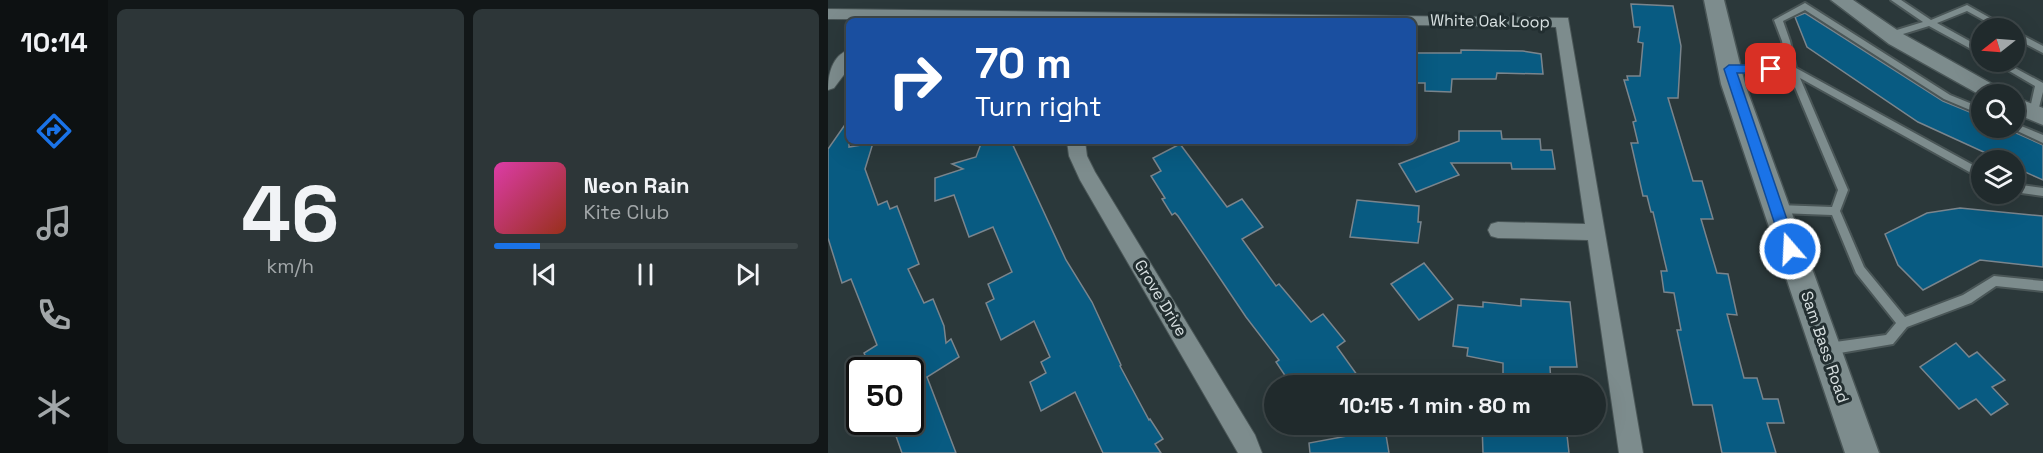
<!DOCTYPE html>
<meta charset="utf-8">
<style>
body{margin:0;font-family:"Space Grotesk",sans-serif;background:#2d3638;color:#f1f3f6;height:100vh;display:flex;flex-direction:column;font-size:22px;white-space:nowrap}
*{box-sizing:border-box;margin:0}
p{font-size:20px;color:#a2a7a9}
.icon{flex:none;width:33px;height:33px;fill:none;stroke:currentColor;stroke-width:2;stroke-linecap:round;stroke-linejoin:round}
.map{position:relative;flex:1;overflow:hidden}
.side{display:flex;flex-direction:column;gap:9px;padding:9px;background:#121718;width:720px}
.side>*{flex:none}
.hud{position:absolute;left:18px;top:18px;width:570px;height:126px;border-radius:9px;box-shadow:0 6px 24px #0002,0 0 0 2px #3d4648;background:#1a4fa0;color:#fff;overflow:hidden}
.needle{width:39px;rotate:253deg}
.buttons{position:absolute;left:1143px;top:18px;display:grid;gap:12px}
.buttons a{display:grid;place-items:center;width:54px;height:54px;border-radius:50%;background:#202a2c;box-shadow:0 6px 24px #0002,0 0 0 2px #3d4648;font-size:30px}
.speed{position:absolute;left:18px;top:357px;display:flex;gap:12px;font-size:30px;font-weight:700;text-align:center}
.speed>*{display:grid;place-content:center;width:78px;height:78px;border-radius:50%;background:#202a2c;box-shadow:0 6px 24px #0002,0 0 0 2px #3d4648;line-height:1}
.speed .limit{border:3px solid #111;border-radius:9px;background:#fff;color:#111}
.pin{position:absolute;display:grid;place-items:center;width:51px;height:51px;color:#fff;margin:-26px;border-radius:12px;box-shadow:0 3px 9px #0006}
.me{position:absolute;width:66px;margin:-33px;rotate:341deg;stroke-linejoin:round;filter:drop-shadow(0 0 4px #0008)}
.turn{display:flex;align-items:center;gap:21px;height:126px;padding:0 30px;font-size:27px}
.turn .icon{width:78px;height:78px;stroke-width:2.5}
.turn b{display:block;font-size:42px;line-height:51px}
.side .widget{flex:1;display:flex;flex-direction:column;justify-content:center;gap:9px;min-width:0;padding:0 21px;border-radius:9px;background:#2d3638}
.side .dial{align-items:center;gap:0}
.dial b{font-size:78px;line-height:1}
.song{display:flex;align-items:center;gap:18px}
.cover{width:72px;height:72px;border-radius:9px;background:linear-gradient(135deg,hsl(320 70% 55%),hsl(10 70% 35%))}
.played{height:6px;border-radius:3px;background:linear-gradient(90deg,#1a73e8 15%,#3d4648 15%)}
.keys{display:flex;justify-content:space-around;direction:ltr}
.side .tiles{flex:1;display:grid;gap:9px;grid-template-columns:repeat(2,1fr)}
.trip{position:absolute;left:436px;top:375px;width:342px;height:60px;border-radius:30px;background:#202a2c;box-shadow:0 6px 24px #0002,0 0 0 2px #3d4648;font-weight:700;line-height:60px;text-align:center}
main{display:flex;flex:1;min-height:0}
.menu{display:flex;flex-direction:column;width:108px;justify-content:space-around;align-items:center;background:#0d1112;color:#a2a7a9}
.menu .icon{width:42px;height:42px}
.menu .current{color:#1a73e8}
.menu b{font-size:27px;color:#f1f3f6}
.map>svg:first-child{display:block}
.building{fill:#085b82;stroke:#7a858d;stroke-width:1.5}
.lines{fill:none;stroke-linecap:round;stroke-linejoin:round}
.service-casing{stroke:#4a5657;stroke-width:4}
.minor-casing{stroke:#4a5657;stroke-width:2}
.tertiary-casing{stroke:#4a5657;stroke-width:3}
.secondary-casing{stroke:#4a5657;stroke-width:3}
.service{fill:#7d8c8d;fill-rule:evenodd}
.minor{fill:#7d8c8d;fill-rule:evenodd}
.tertiary{fill:#7d8c8d;fill-rule:evenodd}
.secondary{fill:#7d8c8d;fill-rule:evenodd}
.route{fill:#1a73e8;stroke:#114b97;stroke-width:1.5}
.labels{text-anchor:middle;dominant-baseline:central;stroke-width:6;stroke-linejoin:round;paint-order:stroke}
.street-label{font-size:16px;fill:#d8e0e1;stroke:#222e30}
</style>
<main>
<nav class="menu">
<b>10:14</b>
<svg class="icon current" aria-label="directions" viewBox="0 0 24 24"><path d="M12 3l9 9-9 9-9-9zM9 14v-3h6M13 9l2 2-2 2"/></svg>
<svg class="icon" aria-label="music" viewBox="0 0 24 24"><path d="M9 18V5l10-2v13"/><circle cx="6" cy="18" r="3"/><circle cx="16" cy="16" r="3"/></svg>
<svg class="icon" aria-label="phone" viewBox="0 0 24 24"><path d="M5 4h4l2 5-3 2q2 4 5 5l2-3 5 2v4C11 20 4 13 5 4z"/></svg>
<svg class="icon" aria-label="climate" viewBox="0 0 24 24"><path d="M12 3v18M4 7l16 10M4 17L20 7"/></svg>
</nav>
<section class="side">
<div class="tiles">
<div class="widget dial"><b>46</b><p>km/h</p></div>
<div class="widget">
<div class="song"><i class="cover"></i><div><b>Neon Rain</b><p>Kite Club</p></div></div>
<div class="played"></div>
<div class="keys"><svg class="icon" aria-label="previous" viewBox="0 0 24 24"><path d="M18 5L8 12l10 7zM5 5v14"/></svg><svg class="icon" aria-label="pause" viewBox="0 0 24 24"><path d="M8 5v14M16 5v14"/></svg><svg class="icon" aria-label="next" viewBox="0 0 24 24"><path d="M6 5l10 7-10 7zM19 5v14"/></svg></div>
</div>
</div>
</section>
<div class="map">
<svg width="1215" height="453" viewBox="0 0 1215 453">
<rect width="100%" height="100%" fill="#2b383a"/>
<g class="building">
<path d="M803,4L845,6L853,46L850,98H840L865,181H874L885,219H873L889,273L900,274L909,315L899,314L916,378H929L935,399H950L956,423H939L948,453H894L884,405H865L849,330H853L846,293L836,292L833,271H839L825,212H823L819,196H815L803,143H810L805,122L808,121L796,80H800L799,76H812L815,43L810,42L812,27H806Z"/>
<path d="M977,13L1115,101L1154,117V128H1177L1215,145V180L1186,167V160H1173L1090,122L979,47L967,17Z"/>
<path d="M633,50L695,51L713,54L715,74L669,73L668,79H624L623,92L597,91V83H586L588,53H633Z"/>
<path d="M21,119V147L45,143L37,169L50,205L59,201L62,209L69,206L91,264L80,269L96,303L105,299L116,326L118,343L123,339L131,357L99,377L128,453H74L63,422H82V370H44L36,353L49,345L23,279L14,283L0,238V149Z"/>
<path d="M631,131H673L674,139H712L713,150H724L727,169H684L683,163H623L631,175L588,192L571,164L631,141Z"/>
<path d="M154,141H183L238,260L264,302L293,365L292,366L321,420L322,419L335,439L327,444L333,453H275L247,392L213,411L202,382L218,373L213,362L222,357L206,321L173,340L158,303L166,299L160,284L184,272L165,227L141,237L126,195L107,201V178L135,169L124,164L148,157Z"/>
<path d="M352,144L399,207L414,199L435,227L414,239L448,286L451,284L483,322L495,314L517,341L509,347L537,386H464L448,362L451,360L418,317L350,216L347,213L344,215L334,199L337,198L323,176L333,171L325,158Z"/>
<path d="M529,200L591,206L590,222H593L590,243L522,237Z"/>
<path d="M1132,208L1215,216V267L1152,260L1095,290L1070,265L1057,234L1099,213Z"/>
<path d="M596,263L625,299L591,320L563,284Z"/>
<path d="M693,299L742,302L749,367H722L723,383L675,382V363L639,356L640,348L625,346L630,305L655,307V302L693,306Z"/>
<path d="M1128,343L1141,357L1149,352L1177,380L1164,387L1180,404L1163,415L1148,399L1131,409L1092,367Z"/>
<path d="M654,424L738,426L741,453H655Z"/>
<path d="M557,429L561,453H482L481,443Z"/>
</g>
<g class="lines">
<defs>
<g id="service">
<path d="M1063,0H1073L1103,20L1139,5L1180,28H1170L1139,11L1109,23L1154,48V55L1101,26L1062,38L1058,35L1059,33L1095,22Z"/>
<path d="M977,3L1122,95L1154,108V115L1116,99L977,10L955,21L962,41L968,68L1154,170V179L972,78L1020,190L1012,211L1036,267L1077,317L1135,295L1166,276L1215,281V291L1168,286L1143,303L1079,327L1065,344L1000,355L996,353L994,349L996,345L1000,343L1058,335L1068,323L1028,273L1004,215L950,213L946,212L945,209L946,206L950,205L1004,207L1010,190L961,73L901,72L897,69L901,66L959,67L954,41L946,20Z"/>
<path d="M1186,31L1215,46V53L1186,38Z"/>
<path d="M1166,62H1176L1215,83V92L1209,115H1203L1201,113L1207,86Z"/>
<path d="M1186,123L1215,135V143L1183,128H1186Z"/>
<path d="M1186,184L1215,188V196L1186,192Z"/>
</g>
<g id="minor">
<path d="M0,9L740,18L815,453H791L760,240L670,238L663,236L660,230L663,224L670,222L757,224L728,27L585,25V21L0,19Z"/>
<path d="M21,50V68L6,88L0,90C0,75 4,55 21,50Z"/>
<path d="M239,141H257L259,156L267,172L427,435L434,453H410L252,180L241,156Z"/>
</g>
<g id="tertiary">
<path d="M1003,0H1025L1075,34L1173,89L1176,94H1154V96L1061,44Z"/>
<path d="M1186,97L1215,108V125L1186,113Z"/>
</g>
<path id="secondary" d="M876,0H896L917,84L1051,453H1017L893,84Z"/>
</defs>
<use href="#service" class="service-casing"/>
<use href="#minor" class="minor-casing"/>
<use href="#tertiary" class="tertiary-casing"/>
<use href="#secondary" class="secondary-casing"/>
<use href="#service" class="service"/>
<use href="#minor" class="minor"/>
<use href="#tertiary" class="tertiary"/>
<use href="#secondary" class="secondary"/>
</g>
<path class="route" d="M901,65H943L949,69L943,73H909L969,249L967,253H957L955,249L896,69Z"/>
<g class="labels">
<g class="street-label">
<text transform="translate(662 21) rotate(1)">White Oak Loop</text>
<text transform="translate(333 298) rotate(59)">Grove Drive</text>
<text transform="translate(997 347) rotate(71)">Sam Bass Road</text>
</g>
</g>
</svg>
<div class="buttons">
<a><svg class="needle" viewBox="-14 -14 28 28"><path d="M0-13l5 13h-10z" fill="#e53935"/><path d="M0 13l5-13h-10z" fill="#a2a7a9"/></svg></a>
<a><svg class="icon" aria-label="search" viewBox="0 0 24 24"><circle cx="10" cy="10" r="6"/><path d="M15 15l6 6"/></svg></a>
<a><svg class="icon" aria-label="layers" viewBox="0 0 24 24"><path d="M12 4l9 5-9 5-9-5zM3 14l9 5 9-5"/></svg></a>
</div>
<div class="speed"><div class="limit">50</div></div>
<div class="pin" style="left:943px;top:69px;background:#d93025"><svg class="icon" aria-label="arrive" viewBox="0 0 24 24"><path d="M6 21V4h12l-3 4 3 4H6"/></svg></div>
<svg class="me" style="left:962px;top:249px" viewBox="-20 -20 40 40"><circle r="17" fill="#1a73e8" stroke="#fff" stroke-width="3"/><path d="M0-11L8 9 0 5-8 9z" fill="#fff"/></svg>
<div class="trip">10:15 · 1 min · 80 m</div>
<div class="hud">
<div class="turn"><svg class="icon" aria-label="right" viewBox="0 0 24 24"><path d="M7 20v-9h11M14 6l5 5-5 5"/></svg><div><b>70 m</b>Turn right</div></div>
</div>
</div>
</main>
